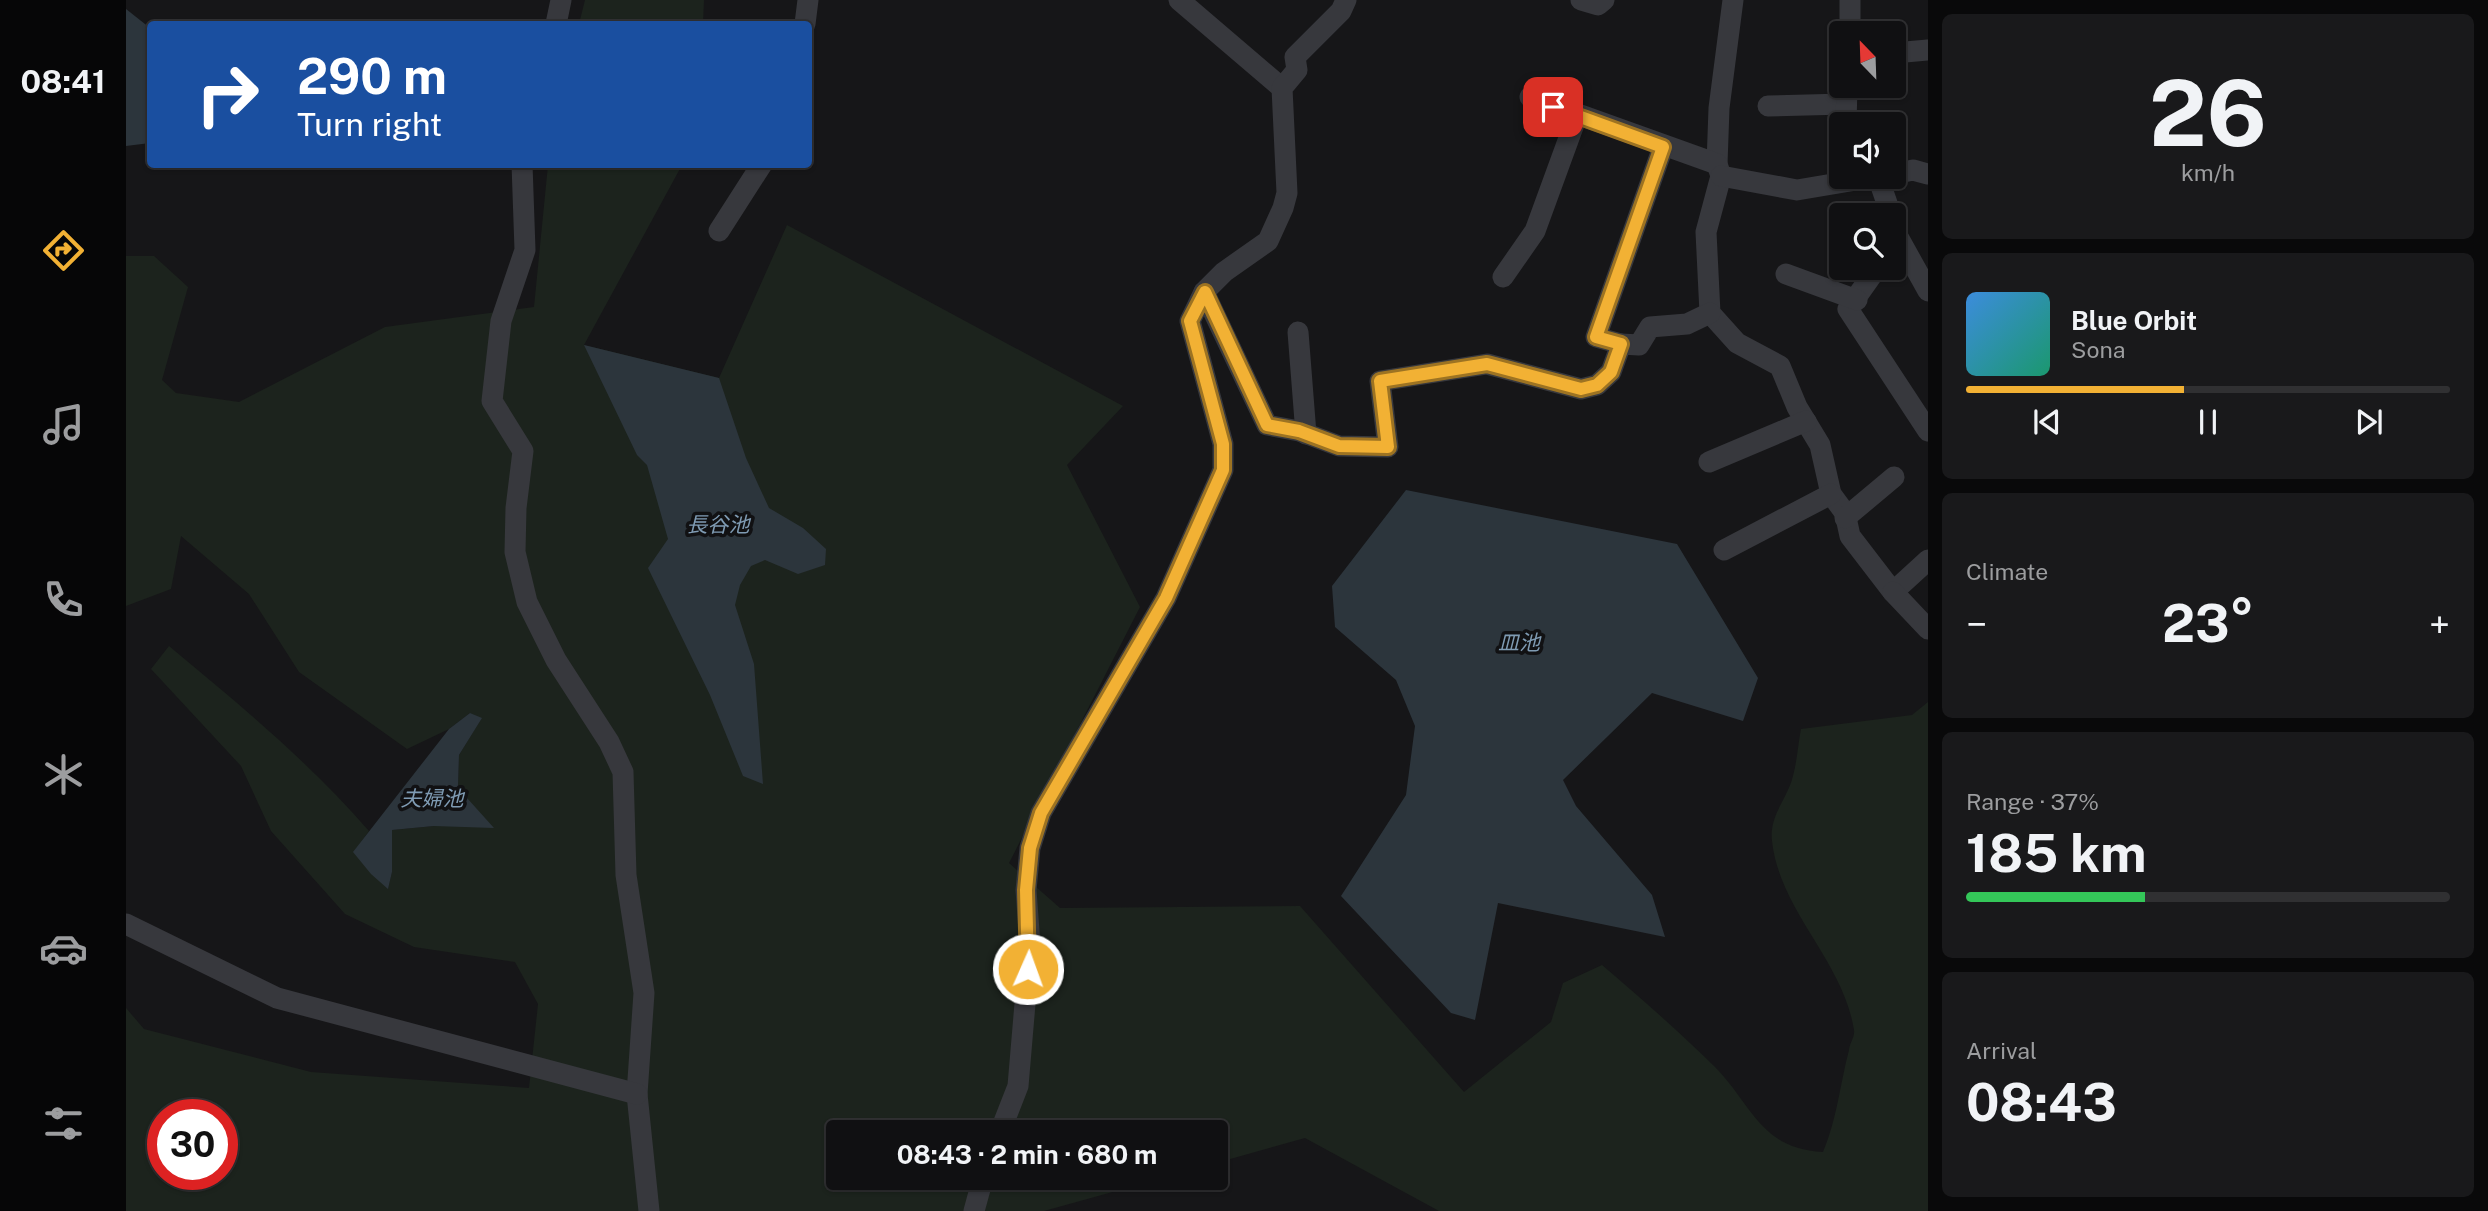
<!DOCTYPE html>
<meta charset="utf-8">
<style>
body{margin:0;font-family:"Public Sans","Noto Sans JP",sans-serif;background:#19191b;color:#f1f3f6;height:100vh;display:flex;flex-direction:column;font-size:26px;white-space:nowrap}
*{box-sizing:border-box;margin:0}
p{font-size:23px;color:#9c9d9f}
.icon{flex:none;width:38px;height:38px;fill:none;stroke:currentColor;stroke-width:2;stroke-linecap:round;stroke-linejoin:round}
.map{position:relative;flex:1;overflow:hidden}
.details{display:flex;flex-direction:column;gap:14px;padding:14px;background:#09090a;width:560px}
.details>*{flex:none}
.guide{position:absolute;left:21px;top:21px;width:665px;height:147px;border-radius:7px;box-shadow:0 2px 5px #0004,0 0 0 2px #303032;background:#1a4fa0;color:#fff;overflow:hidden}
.needle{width:46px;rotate:337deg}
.controls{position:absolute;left:1703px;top:21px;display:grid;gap:14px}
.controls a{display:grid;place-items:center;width:77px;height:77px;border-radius:7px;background:#101012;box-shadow:0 2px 5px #0004,0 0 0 2px #303032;font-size:35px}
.speed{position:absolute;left:21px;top:1099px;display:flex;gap:14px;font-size:35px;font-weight:700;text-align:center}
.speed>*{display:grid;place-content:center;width:91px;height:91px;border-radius:50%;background:#101012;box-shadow:0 2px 5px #0004,0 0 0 2px #303032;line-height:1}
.speed .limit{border:10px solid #d22;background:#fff;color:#111}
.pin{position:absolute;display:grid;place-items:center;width:60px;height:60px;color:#fff;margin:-30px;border-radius:14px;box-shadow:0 4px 10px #0006}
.me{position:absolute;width:77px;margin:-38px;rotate:2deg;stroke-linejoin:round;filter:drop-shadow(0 0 5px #0008)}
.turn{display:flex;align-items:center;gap:24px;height:147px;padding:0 35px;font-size:32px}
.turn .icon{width:91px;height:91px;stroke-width:2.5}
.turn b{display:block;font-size:49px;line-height:60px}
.big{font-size:52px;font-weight:700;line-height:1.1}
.details .card{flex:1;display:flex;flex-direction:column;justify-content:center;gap:10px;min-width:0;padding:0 24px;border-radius:10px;background:#19191b}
.details .dial{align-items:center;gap:0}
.dial b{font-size:91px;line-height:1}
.song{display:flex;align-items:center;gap:21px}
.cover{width:84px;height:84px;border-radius:10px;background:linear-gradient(135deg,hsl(210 70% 55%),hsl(160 70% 35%))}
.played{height:7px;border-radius:4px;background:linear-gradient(90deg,#f2b134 45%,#303032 45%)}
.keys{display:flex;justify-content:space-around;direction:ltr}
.heat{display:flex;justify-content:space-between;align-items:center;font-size:38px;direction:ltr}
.charge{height:10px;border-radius:5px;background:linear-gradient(90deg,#34c759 37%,#303032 0)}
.trip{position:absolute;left:700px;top:1120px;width:402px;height:70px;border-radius:7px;background:#101012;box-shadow:0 2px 5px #0004,0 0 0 2px #303032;font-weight:700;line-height:70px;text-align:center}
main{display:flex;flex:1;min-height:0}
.tab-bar{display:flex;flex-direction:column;width:126px;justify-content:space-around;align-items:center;background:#060607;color:#9c9d9f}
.tab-bar .icon{width:49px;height:49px}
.tab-bar .active{color:#f2b134}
.tab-bar b{font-size:32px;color:#f1f3f6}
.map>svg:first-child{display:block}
.green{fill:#1c231d;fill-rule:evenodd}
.water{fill:#2c353c}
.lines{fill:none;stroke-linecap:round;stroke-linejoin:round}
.minor{stroke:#37383d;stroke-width:21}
.route-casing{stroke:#9d7322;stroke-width:18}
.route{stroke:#f2b134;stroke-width:12}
.labels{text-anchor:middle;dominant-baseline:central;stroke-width:7;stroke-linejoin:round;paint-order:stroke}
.water-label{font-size:21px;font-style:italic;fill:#7f9bb3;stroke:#111113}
</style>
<main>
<nav class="tab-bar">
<b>08:41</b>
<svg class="icon active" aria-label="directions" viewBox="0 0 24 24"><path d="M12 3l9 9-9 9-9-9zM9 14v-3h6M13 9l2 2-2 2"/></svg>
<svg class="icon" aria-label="music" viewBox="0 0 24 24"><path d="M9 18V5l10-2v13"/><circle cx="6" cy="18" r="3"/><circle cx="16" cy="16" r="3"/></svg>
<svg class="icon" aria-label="phone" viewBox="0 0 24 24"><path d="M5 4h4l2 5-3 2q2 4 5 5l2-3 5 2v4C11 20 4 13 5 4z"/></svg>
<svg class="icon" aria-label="climate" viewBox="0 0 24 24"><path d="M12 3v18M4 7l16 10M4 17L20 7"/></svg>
<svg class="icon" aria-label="car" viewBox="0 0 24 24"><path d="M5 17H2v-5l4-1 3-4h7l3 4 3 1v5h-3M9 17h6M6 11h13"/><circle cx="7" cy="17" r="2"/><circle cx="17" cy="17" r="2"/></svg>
<svg class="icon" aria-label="filters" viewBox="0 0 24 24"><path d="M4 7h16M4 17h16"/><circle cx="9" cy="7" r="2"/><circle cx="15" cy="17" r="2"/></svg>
</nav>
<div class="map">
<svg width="1802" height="1211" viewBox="0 0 1802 1211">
<rect width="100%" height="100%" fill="#161618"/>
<g class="green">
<path d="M459,0H578L577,24H453Z"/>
<path d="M422,165H556L458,345L593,378L661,225L997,406L941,465L1014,607L883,863L934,908L1174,906L1338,1092L1425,1022L1437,983L1476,965C1514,997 1552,1031 1588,1066C1626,1104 1634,1149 1697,1152C1711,1119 1714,1084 1723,1050C1724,1042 1729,1037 1728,1030C1717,960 1654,912 1646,841C1643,815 1661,800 1667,776C1671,761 1672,745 1675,729L1786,715L1802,702V1211H1313L1179,1138L1090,1163V1132H712V1178H1037L918,1211H0V1008L18,1029L185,1072L403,1088L412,1004L389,962L288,947L219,914L145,831L115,766L25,669L43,646C113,704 184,763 243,831L228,852L262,888L266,872V830L308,826L332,788L333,755L355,719L344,713L323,729L281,749L173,672L123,594L55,536L45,589L0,606V256H28L62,287L36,380L50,393L113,402L259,327L408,307ZM37,1115H96V1174H37Z"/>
</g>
<g class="water">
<path d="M0,9L24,28V143L0,146Z"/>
<path d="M458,345L593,378L620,458L643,508L677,528L700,549L699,565L672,574L639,560L625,566L614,585L609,605L628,664L637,784L617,776L584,695L522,568L542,539L521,465L511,455Z"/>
<path d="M1280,490L1551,544L1632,678L1617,721L1526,693L1437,780L1450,806L1526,895L1539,937L1372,903L1349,1020L1325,1013L1215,896L1280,795L1289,726L1270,680L1209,627L1206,586Z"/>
<path d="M344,713L356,718L333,755L332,788L368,828L308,826L266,830V872L262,889L245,874L227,852L323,729Z"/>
</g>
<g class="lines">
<g class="minor">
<path d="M1053,0L1156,88"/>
<path d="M1455,0L1472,5L1478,0"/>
<path d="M1607,0L1593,108L1591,164L1595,176L1580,232L1584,313L1611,343L1654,366L1671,407L1694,445L1705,494L1719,513L1724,536L1767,592L1802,560"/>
<path d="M430,24L435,0"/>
<path d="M679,24L682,0"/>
<path d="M1724,33V0"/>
<path d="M1768,53L1802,50"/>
<path d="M1404,97L1591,164"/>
<path d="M1642,106L1719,104"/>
<path d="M1720,124L1721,86"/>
<path d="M396,164L399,250L375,321L366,401L397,451L390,508L389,552L401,602L430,660L483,742L497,772L500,875L518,993L511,1094L523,1211"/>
<path d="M1768,174L1787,170L1802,174"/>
<path d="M1595,176L1671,190L1748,177"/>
<path d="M1752,177L1765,215"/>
<path d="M593,231L636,164"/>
<path d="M1768,241L1771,235L1802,291"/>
<path d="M1751,268L1722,309L1802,431"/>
<path d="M1660,274L1731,300"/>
<path d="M1377,277L1409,231L1451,116"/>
<path d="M1078,292L1141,425L1173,431L1213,446L1262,447L1254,381L1361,364L1455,389L1471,385L1485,372L1495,344L1513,345L1524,327L1561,324L1584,313"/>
<path d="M1172,332L1180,434"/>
<path d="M1495,344L1470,337L1537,147"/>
<path d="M1583,462L1680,421"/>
<path d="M1719,518L1768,477"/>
<path d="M1598,550L1705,494"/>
<path d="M1767,592L1802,629"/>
<path d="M0,924L151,998L511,1094"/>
<path d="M874,1132L892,1086L904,945L900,890L904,848L915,813L1040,598L1097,470V444L1064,321L1078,292L1098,272L1142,241L1157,208L1161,193L1156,88L1171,70L1169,57L1215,11L1220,0"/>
<path d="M848,1211L857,1178"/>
</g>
</g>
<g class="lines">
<defs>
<path id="route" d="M902,969L900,890L904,848L915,813L1040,598L1097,470V444L1064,321L1079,292L1141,425L1173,431L1213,446L1262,447L1254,381L1361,364L1455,389L1471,385L1485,372L1495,344L1470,337L1537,147L1427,107"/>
</defs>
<use href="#route" class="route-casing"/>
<use href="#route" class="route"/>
</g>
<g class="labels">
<g class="water-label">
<text x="592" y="524">長谷池</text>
<text x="1393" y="642">皿池</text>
<text x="306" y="798">夫婦池</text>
</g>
</g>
</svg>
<div class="controls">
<a><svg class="needle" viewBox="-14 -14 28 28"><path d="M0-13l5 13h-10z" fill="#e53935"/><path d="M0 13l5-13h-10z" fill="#9c9d9f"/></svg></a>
<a><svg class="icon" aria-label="sound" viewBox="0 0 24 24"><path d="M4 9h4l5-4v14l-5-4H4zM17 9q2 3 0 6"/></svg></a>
<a><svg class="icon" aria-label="search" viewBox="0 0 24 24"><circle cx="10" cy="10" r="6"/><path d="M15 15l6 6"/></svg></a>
</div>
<div class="speed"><div class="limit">30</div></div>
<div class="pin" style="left:1427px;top:107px;background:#d93025"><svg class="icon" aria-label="arrive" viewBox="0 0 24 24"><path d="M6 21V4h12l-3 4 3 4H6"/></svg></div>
<svg class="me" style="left:902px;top:969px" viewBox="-20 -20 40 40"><circle r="17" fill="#f2b134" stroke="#fff" stroke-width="3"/><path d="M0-11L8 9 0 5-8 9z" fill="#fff"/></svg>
<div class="trip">08:43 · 2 min · 680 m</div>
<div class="guide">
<div class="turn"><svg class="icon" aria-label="right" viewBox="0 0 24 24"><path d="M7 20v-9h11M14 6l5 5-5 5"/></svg><div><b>290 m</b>Turn right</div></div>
</div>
</div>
<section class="details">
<div class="card dial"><b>26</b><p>km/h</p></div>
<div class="card">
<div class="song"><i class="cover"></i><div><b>Blue Orbit</b><p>Sona</p></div></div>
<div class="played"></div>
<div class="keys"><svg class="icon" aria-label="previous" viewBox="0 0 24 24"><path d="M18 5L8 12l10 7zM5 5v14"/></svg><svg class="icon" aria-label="pause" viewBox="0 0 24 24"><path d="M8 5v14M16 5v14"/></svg><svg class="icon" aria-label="next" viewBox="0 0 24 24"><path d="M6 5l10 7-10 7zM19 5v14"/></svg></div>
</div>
<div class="card"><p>Climate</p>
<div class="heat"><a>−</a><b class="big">23°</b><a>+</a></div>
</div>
<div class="card"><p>Range · 37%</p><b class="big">185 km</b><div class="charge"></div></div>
<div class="card"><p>Arrival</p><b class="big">08:43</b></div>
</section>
</main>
